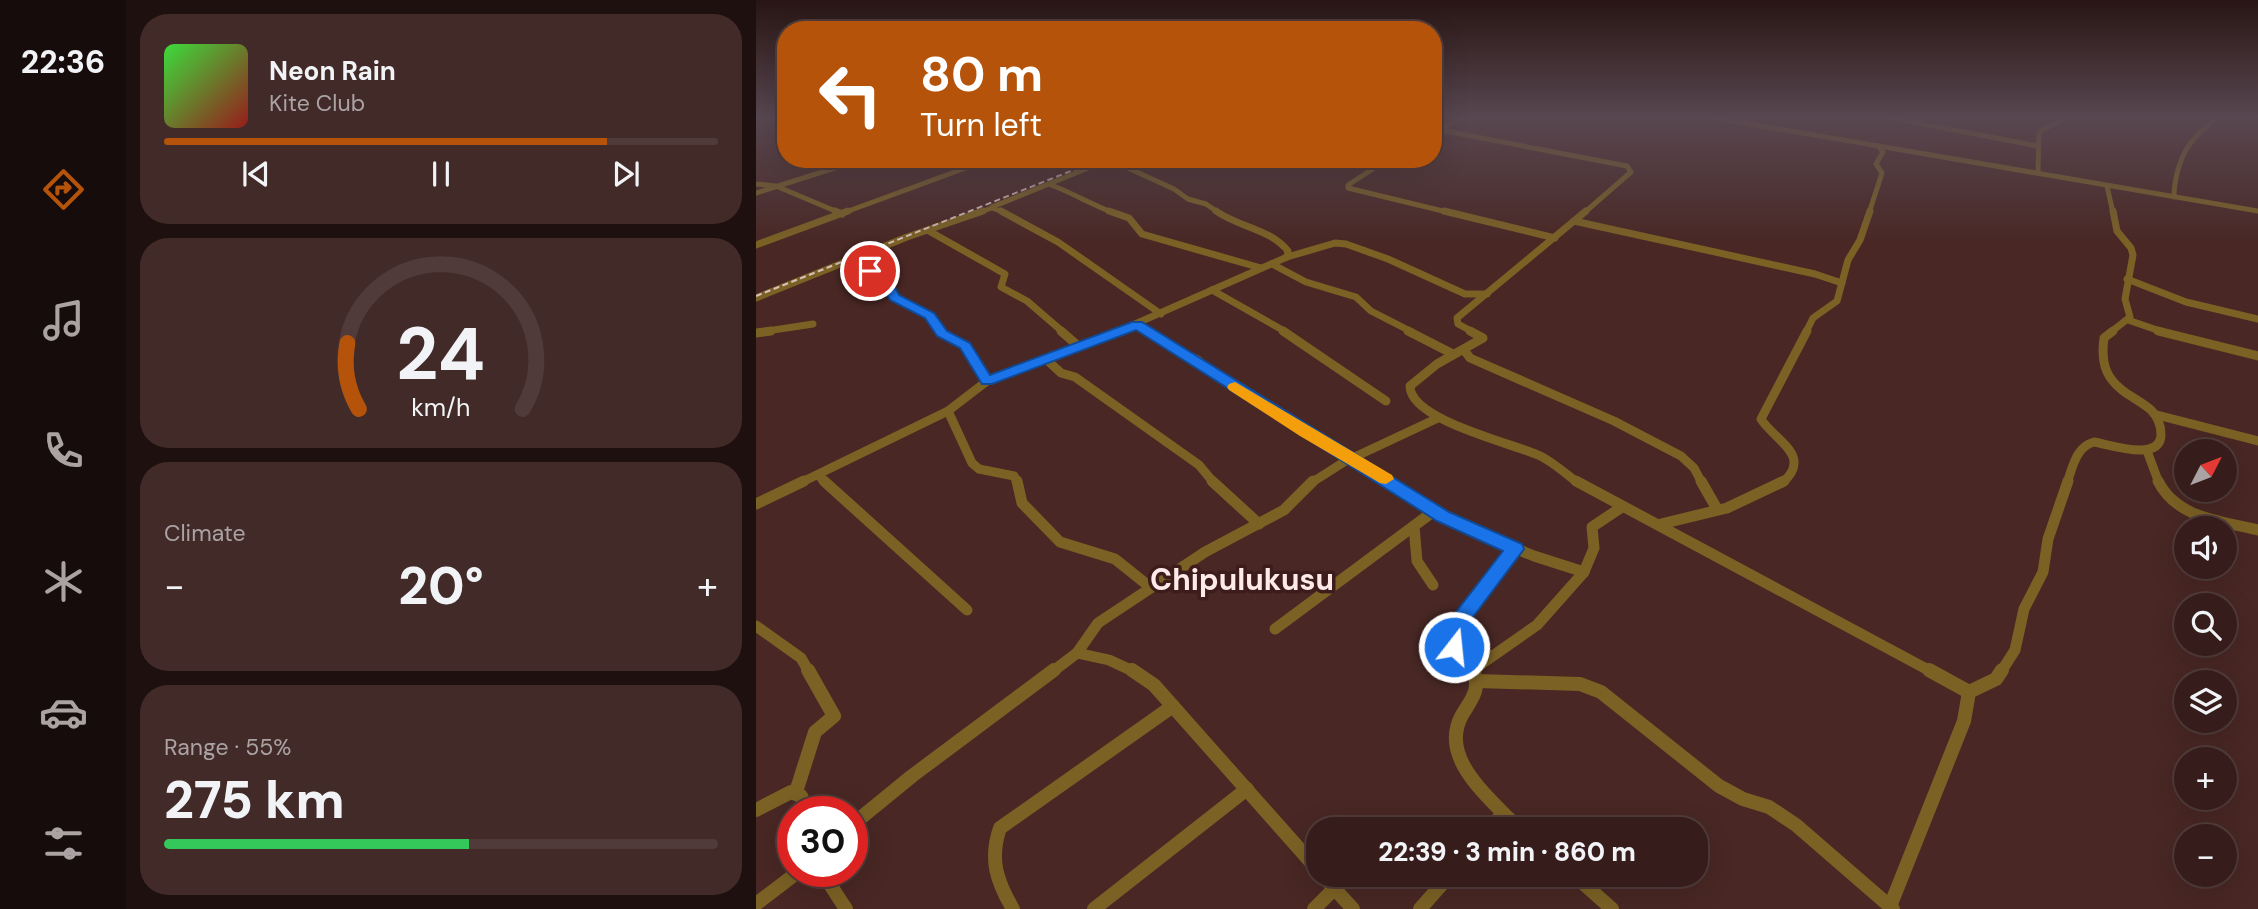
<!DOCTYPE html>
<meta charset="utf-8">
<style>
body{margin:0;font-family:"DM Sans",sans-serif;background:#412a28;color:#f1f3f6;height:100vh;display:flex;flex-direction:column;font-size:26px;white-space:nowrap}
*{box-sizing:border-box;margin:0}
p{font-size:23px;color:#aaa2a3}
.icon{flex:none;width:38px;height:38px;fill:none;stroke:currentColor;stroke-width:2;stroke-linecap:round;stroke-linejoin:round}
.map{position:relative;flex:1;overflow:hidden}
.details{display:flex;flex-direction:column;gap:14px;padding:14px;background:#1e100f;width:630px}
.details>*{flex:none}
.guide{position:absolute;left:21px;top:21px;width:665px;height:147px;border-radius:28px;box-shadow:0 7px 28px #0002,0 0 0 2px #503b3a;background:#b45309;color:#fff;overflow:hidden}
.needle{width:46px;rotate:48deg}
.tools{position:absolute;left:1418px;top:439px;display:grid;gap:14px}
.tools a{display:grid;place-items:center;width:63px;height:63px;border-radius:50%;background:#361d1b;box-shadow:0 7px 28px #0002,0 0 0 2px #503b3a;font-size:35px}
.speed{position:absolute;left:21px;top:796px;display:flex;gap:14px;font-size:35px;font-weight:700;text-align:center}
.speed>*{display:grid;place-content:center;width:91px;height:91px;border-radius:50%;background:#361d1b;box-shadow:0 7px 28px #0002,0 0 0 2px #503b3a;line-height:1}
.speed .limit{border:10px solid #d22;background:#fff;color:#111}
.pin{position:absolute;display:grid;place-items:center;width:60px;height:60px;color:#fff;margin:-30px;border:4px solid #fff;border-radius:50%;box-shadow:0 2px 7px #0007}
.me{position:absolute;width:77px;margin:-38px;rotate:16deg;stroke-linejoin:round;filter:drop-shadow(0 0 5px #0008)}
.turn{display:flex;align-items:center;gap:24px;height:147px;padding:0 28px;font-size:32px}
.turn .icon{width:91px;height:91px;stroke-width:2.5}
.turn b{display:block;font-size:49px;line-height:60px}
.big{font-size:52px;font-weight:800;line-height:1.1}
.details .widget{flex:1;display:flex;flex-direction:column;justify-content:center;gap:10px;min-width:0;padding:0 24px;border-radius:28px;background:#412a28}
.details .dial{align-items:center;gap:0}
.dial svg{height:182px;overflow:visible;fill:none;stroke:#503b3a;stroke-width:7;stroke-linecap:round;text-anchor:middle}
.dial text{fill:#f1f3f6;stroke:none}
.song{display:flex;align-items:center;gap:21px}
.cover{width:84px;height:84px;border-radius:10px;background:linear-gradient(135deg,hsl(120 70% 55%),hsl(0 70% 35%))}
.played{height:7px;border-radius:4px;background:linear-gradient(90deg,#b45309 80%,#503b3a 80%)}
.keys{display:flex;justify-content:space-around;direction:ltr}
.heat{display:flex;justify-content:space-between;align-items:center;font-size:38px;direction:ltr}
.charge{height:10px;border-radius:5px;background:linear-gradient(90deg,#34c759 55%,#503b3a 0)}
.trip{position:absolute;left:550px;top:817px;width:402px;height:70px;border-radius:28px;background:#361d1b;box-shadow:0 7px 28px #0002,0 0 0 2px #503b3a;font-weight:800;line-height:70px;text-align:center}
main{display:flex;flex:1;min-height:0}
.tabs{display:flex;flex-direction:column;width:126px;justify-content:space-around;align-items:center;background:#160c0b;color:#aaa2a3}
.tabs .icon{width:49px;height:49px}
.tabs .selected{color:#b45309}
.tabs b{font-size:32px;color:#f1f3f6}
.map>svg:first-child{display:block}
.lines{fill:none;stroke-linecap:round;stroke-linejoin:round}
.minor-far4{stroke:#7b6124;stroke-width:5}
.minor-far3{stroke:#7b6124;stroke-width:7}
.minor-far2{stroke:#7b6124;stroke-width:9}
.minor-far1{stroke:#7b6124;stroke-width:11}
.minor{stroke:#7b6124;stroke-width:14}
.rail{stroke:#d6c0be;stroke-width:2;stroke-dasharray:6 3.5;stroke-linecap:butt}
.route{fill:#1a73e8;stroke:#114b97;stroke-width:2}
.slow{fill:#f59e0b}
.labels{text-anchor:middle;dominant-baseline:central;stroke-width:7;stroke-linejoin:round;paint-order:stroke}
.district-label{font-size:30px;font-weight:bold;fill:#feebe9;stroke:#3d1d1b}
</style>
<main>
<nav class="tabs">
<b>22:36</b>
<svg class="icon selected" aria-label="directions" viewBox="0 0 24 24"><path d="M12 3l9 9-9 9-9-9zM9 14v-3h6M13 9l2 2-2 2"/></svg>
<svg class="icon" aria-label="music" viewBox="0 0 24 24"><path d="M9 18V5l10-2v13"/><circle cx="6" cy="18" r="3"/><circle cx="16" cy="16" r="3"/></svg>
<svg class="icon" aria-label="phone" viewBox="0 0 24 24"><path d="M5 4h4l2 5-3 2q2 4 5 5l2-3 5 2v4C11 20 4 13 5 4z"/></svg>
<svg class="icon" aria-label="climate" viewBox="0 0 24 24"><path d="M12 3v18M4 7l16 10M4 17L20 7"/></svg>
<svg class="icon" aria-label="car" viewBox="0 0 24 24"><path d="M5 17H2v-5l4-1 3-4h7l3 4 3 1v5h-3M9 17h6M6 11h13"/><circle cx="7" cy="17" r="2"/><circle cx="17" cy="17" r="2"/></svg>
<svg class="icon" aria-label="filters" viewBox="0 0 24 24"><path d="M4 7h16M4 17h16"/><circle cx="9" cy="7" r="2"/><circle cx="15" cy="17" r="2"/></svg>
</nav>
<section class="details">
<div class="widget">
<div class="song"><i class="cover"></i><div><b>Neon Rain</b><p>Kite Club</p></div></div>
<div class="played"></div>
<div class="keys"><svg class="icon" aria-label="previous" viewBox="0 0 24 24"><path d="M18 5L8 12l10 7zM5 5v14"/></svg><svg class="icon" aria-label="pause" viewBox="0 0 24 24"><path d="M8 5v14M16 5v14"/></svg><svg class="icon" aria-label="next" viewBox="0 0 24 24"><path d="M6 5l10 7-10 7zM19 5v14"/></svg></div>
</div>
<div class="widget dial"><svg viewBox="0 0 100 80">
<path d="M14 69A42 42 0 1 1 86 69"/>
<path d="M14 69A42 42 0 0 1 9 40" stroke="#b45309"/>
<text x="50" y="56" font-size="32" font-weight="700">24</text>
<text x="50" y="72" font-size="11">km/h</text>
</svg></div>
<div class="widget"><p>Climate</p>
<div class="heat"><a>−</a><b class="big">20°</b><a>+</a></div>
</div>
<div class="widget"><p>Range · 55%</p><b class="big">275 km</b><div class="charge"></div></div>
</section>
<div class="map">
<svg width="1502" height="909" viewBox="0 0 1502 909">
<rect width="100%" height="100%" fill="#482724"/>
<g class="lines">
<g class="minor-far4">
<path d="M953,117L1502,211"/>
<path d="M1130,117L1282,146"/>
<path d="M684,130L871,166L875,172L828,213"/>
<path d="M677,133L706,117"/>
<path d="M632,159L592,185V188L695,213"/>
<path d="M1282,173L1283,132L1310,117"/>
<path d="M0,184L20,186L84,213"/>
<path d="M295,185C317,193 336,205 358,213"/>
<path d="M1351,186L1357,213"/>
<path d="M0,193L107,159"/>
<path d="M1418,197C1418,179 1425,151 1439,138C1446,130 1453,126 1459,117"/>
<path d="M236,207L337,166L354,162L372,168L418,189L432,199L450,204L463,213"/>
<path d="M87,213L234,159"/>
<path d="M221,213L236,208L250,213"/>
<path d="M1113,213L1126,173L1120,164L1127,152L1122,146"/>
</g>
<g class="minor-far3">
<path d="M79,211L86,214"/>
<path d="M245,211L302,242L405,314"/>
<path d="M353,211L373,218L386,234L505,268"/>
<path d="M460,211C484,228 513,228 532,251L531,257"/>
<path d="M688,211L799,238"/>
<path d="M818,221L1059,274L1086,283"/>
<path d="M173,231L249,274L245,287L271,301L307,332"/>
<path d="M0,245L92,211"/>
<path d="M88,262L122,274L138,297L174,316L185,332"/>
<path d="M516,264L550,282L600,297L615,311L656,332"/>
<path d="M1371,279L1430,302L1502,319"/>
<path d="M456,290L530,332"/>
<path d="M0,298L151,237L227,211"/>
<path d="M1372,320L1407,332"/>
<path d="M381,325L392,332"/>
<path d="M4,332L57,324"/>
<path d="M361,332L531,257L579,243L590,244L632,259L709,294H731"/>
<path d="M717,332L702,324L701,318L830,211"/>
<path d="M1050,332L1057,318L1081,301L1092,260L1104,240L1114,211"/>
<path d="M1355,332L1374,317L1369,299L1377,255L1375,248L1361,231L1357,211"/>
</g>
<g class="minor-far2">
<path d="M305,331L321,345"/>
<path d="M389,331L416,348L442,360L461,377L503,400L550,433L633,483"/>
<path d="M527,331L630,401"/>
<path d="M652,331L697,354"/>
<path d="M714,331L727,338L681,364L654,386C654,420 755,443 782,455C796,461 810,474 822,483"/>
<path d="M1402,331L1502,356"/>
<path d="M0,333L15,331"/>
<path d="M708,350L714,358L858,421L925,456L938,468L946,483"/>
<path d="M291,360L305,373L319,377L443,465L458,483"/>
<path d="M231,381L366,331"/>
<path d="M192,411L216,463L223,469L258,476L262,483"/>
<path d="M1401,415L1502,441"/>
<path d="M1391,451L1403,483"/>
<path d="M62,475L70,483"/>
<path d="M44,483L192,411L231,381L209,346L184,331"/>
<path d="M555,483L588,462L682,418"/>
<path d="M1026,483C1058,456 1018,440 1005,419L1051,331"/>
<path d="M1311,483C1317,466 1320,447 1338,442C1355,445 1404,462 1405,435C1405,425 1402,417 1395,410C1383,399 1366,394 1356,380C1347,369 1346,352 1348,338L1357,331"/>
</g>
<g class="minor-far1">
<path d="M68,481L211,610"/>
<path d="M261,481L266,503L304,542L359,559L394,587"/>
<path d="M456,481L503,524"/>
<path d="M630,481L707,527L778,556L828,572"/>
<path d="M820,481L1176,672"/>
<path d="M945,481L961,509"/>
<path d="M1402,481C1421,519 1466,521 1502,530"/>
<path d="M0,504L48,481"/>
<path d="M905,524L971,508L1028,481"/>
<path d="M658,526L661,561L677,585"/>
<path d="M0,626L45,658L53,672"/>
<path d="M519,629L678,511"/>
<path d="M321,653L342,623L449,552L528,510L557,481"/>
<path d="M718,669L781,625L828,572L838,548L836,527L866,507"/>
<path d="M296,672L321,653L353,660L379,672"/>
<path d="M718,672L699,646L698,631L759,549"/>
<path d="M1245,672L1259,650L1268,609L1287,572L1292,539L1312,481"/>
</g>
<g class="minor">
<path d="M376,670L398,685L562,870"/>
<path d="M717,670C725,690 716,698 706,715C685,753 722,787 747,813L733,830"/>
<path d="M1173,670L1213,692"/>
<path d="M721,681L824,684L845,692L963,786L987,799L1013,807L1040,825L1137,909"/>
<path d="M40,792L59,732L78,716L52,670"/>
<path d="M0,810L35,792L45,796L52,812"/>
<path d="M747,813L765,830"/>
<path d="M96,825L156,776L298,670"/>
<path d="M66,872L90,909"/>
<path d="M566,875L597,909"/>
<path d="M818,875L856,909"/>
<path d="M0,904L42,872"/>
<path d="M257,909C241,882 233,859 244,828L417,706"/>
<path d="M338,909L491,789"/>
<path d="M558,909L578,889"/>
<path d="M664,909L694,875"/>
<path d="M1133,909L1208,721L1213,692L1240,679L1246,670"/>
</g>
<path class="rail" d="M0,296L345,159"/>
</g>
<linearGradient id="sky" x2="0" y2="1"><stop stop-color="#281514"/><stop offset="0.48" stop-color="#584750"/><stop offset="1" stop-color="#584750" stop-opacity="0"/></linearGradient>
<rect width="1502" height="245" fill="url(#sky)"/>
<path class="route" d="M114,267L133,276L143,295L178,313L191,331L214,343L234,375L376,322H386L693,512L766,544L768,549L711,625C705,634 710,643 705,653L698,655L691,653L687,631L690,625L747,551L681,521L380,330L236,384H226L204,348L181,336L169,318L134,300L123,281L108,271Z"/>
<path class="slow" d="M479,382L636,475L638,479L630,484L624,483L544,436L473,390L471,387L473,384Z"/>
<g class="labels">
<g class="district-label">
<text x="486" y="579">Chipulukusu</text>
</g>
</g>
</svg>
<div class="tools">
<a><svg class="needle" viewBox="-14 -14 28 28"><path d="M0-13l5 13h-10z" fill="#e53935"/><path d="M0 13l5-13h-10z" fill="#aaa2a3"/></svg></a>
<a><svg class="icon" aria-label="sound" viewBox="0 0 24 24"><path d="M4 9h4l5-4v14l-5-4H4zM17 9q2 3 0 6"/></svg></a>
<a><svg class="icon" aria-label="search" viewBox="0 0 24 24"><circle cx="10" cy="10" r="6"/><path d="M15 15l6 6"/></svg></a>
<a><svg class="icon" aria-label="layers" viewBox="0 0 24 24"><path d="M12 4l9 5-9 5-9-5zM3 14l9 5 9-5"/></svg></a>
<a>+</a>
<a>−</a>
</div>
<div class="speed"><div class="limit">30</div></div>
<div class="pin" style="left:114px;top:271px;background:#d93025"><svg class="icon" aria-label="arrive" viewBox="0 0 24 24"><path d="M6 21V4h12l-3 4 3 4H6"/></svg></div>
<svg class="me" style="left:698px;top:647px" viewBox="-20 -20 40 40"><circle r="17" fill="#1a73e8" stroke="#fff" stroke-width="3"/><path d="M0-11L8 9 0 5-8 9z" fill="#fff"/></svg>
<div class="trip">22:39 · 3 min · 860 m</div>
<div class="guide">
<div class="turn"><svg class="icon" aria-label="left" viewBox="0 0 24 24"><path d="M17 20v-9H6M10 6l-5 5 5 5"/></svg><div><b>80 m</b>Turn left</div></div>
</div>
</div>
</main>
